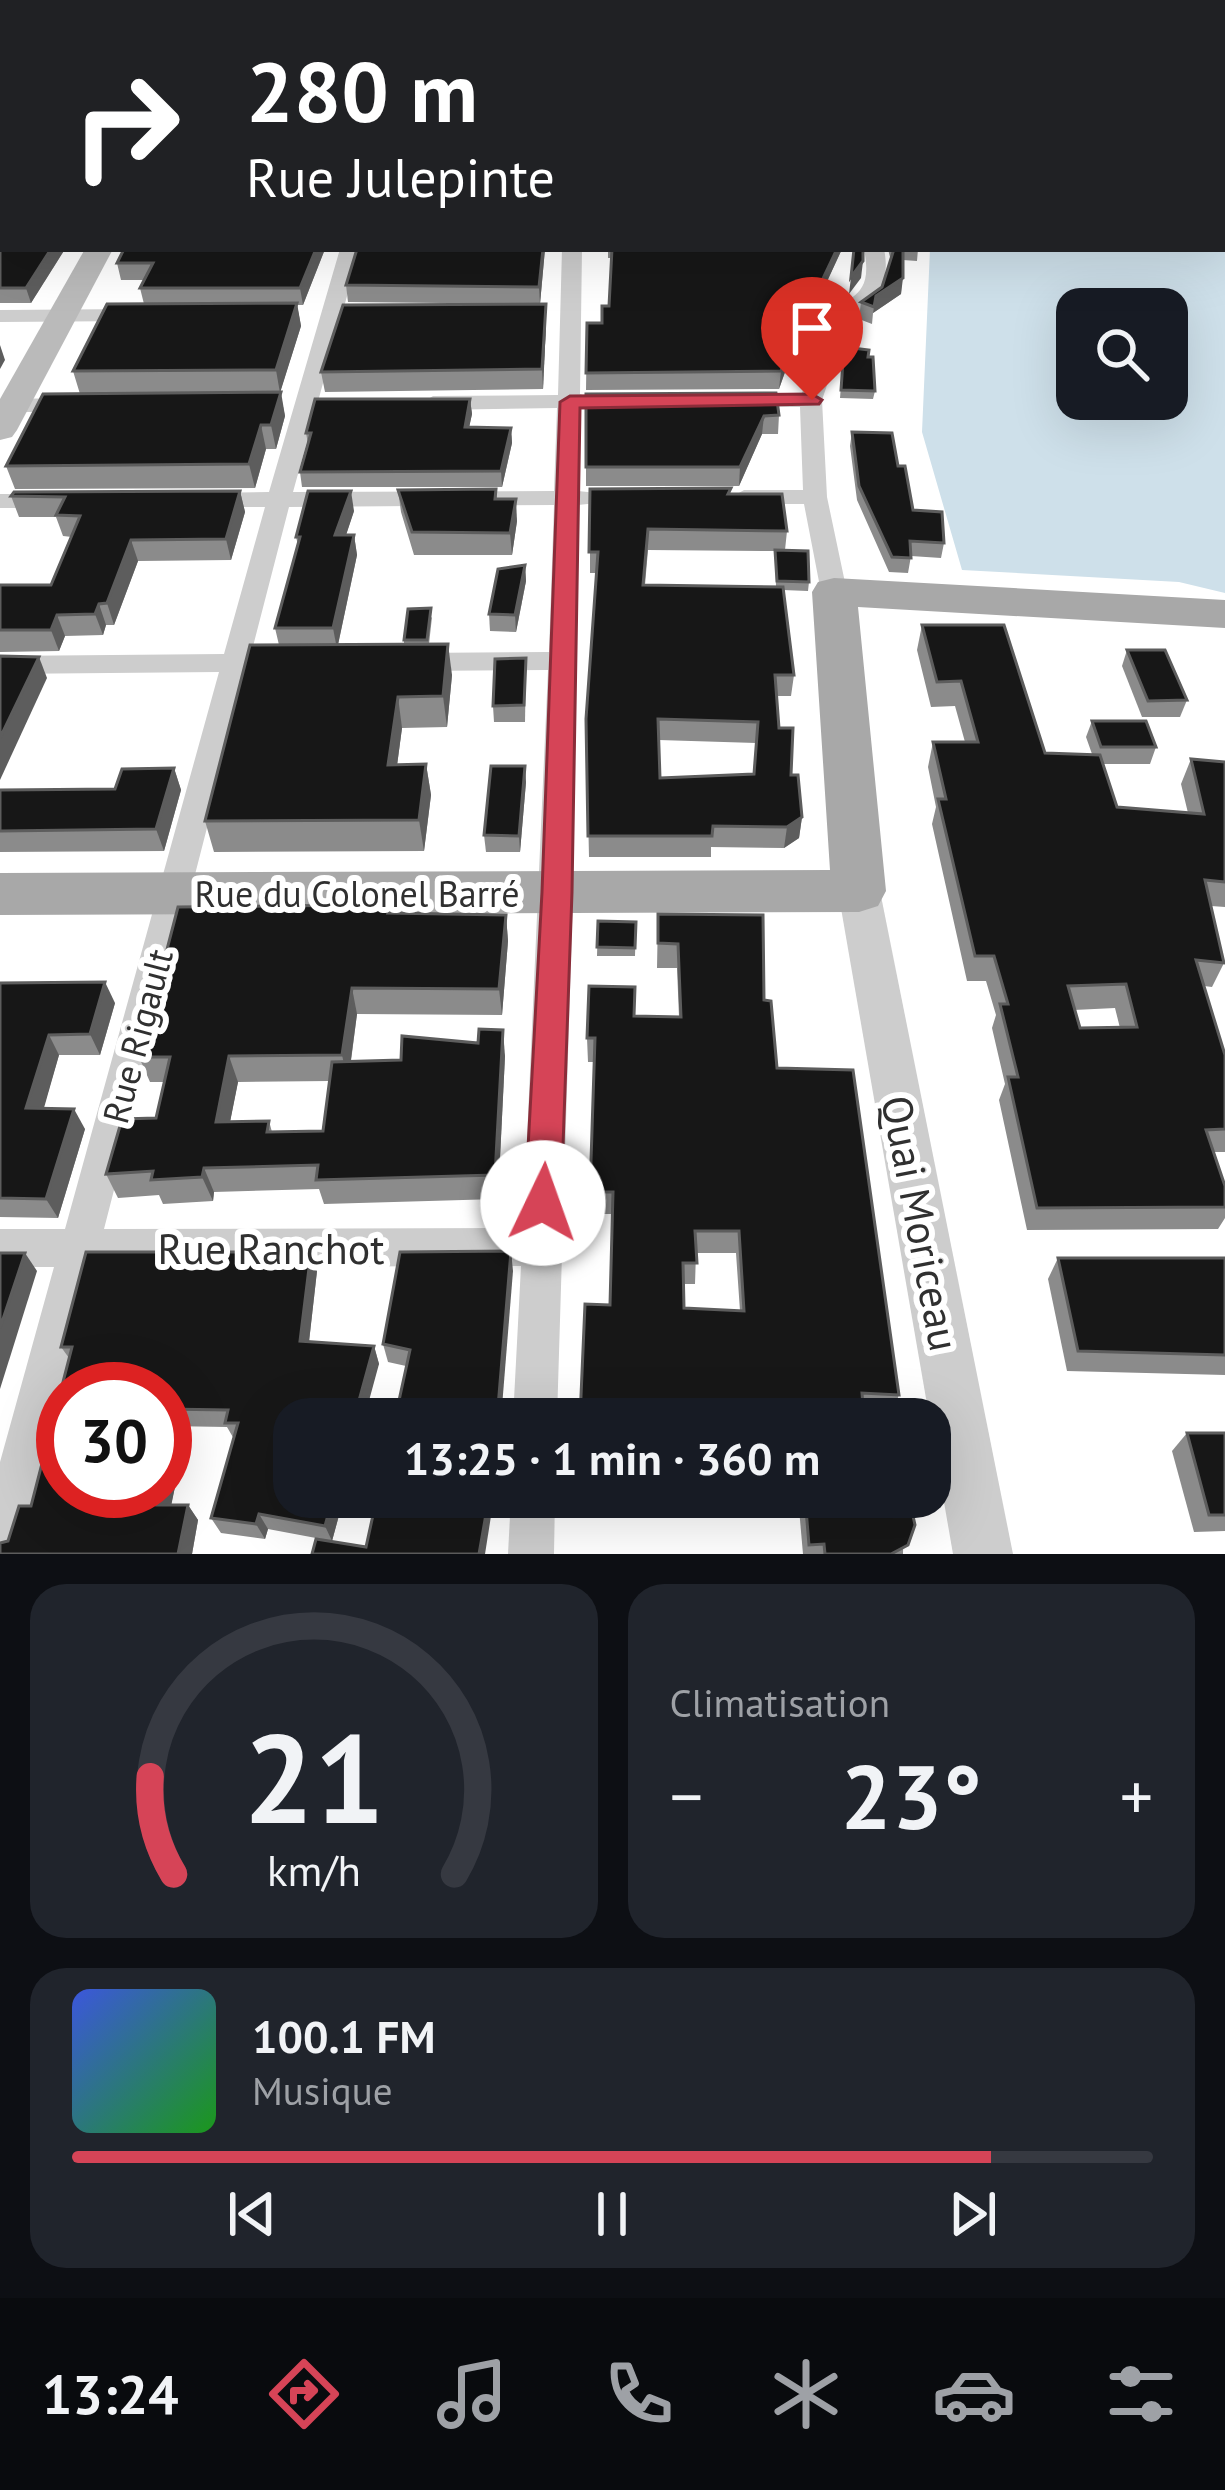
<!DOCTYPE html>
<html lang="fr">
<meta charset="utf-8">
<style>
body{margin:0;font-family:"PT Sans",sans-serif;background:#20242c;color:#f1f3f6;height:100vh;display:flex;flex-direction:column;font-size:45px;white-space:nowrap}
*{box-sizing:border-box;margin:0}
p{font-size:39px;color:#9ea1a6}
.icon{flex:none;width:66px;height:66px;fill:none;stroke:currentColor;stroke-width:2;stroke-linecap:round;stroke-linejoin:round}
.map{position:relative;height:1554px;overflow:hidden}
.panel{display:flex;flex-direction:column;gap:30px;padding:30px;background:#0d0f14;flex:1}
.panel>*{flex:none}
.hud{position:absolute;left:0px;top:0px;width:1227px;height:252px;box-shadow:0 12px 48px #0002;background:#202124;color:#fff;overflow:hidden}
.tools{position:absolute;left:1056px;top:288px;display:grid;gap:24px}
.tools a{display:grid;place-items:center;width:132px;height:132px;border-radius:24px;background:#171b24;box-shadow:0 12px 48px #0002;font-size:60px}
.speed{position:absolute;left:36px;top:1362px;display:flex;gap:24px;font-size:60px;font-weight:700;text-align:center}
.speed>*{display:grid;place-content:center;width:156px;height:156px;border-radius:50%;background:#171b24;box-shadow:0 12px 48px #0002;line-height:1}
.speed .limit{border:18px solid #d22;background:#fff;color:#111}
.pin{position:absolute;display:grid;place-items:center;width:102px;height:102px;color:#fff;margin:-123px -51px;border-radius:50% 50% 50% 0;rotate:-45deg;box-shadow:0 0 12px #0007}
.pin .icon{rotate:45deg}
.me{position:absolute;width:132px;margin:-66px;rotate:3deg;stroke-linejoin:round;filter:drop-shadow(0 0 9px #0008)}
.turn{display:flex;align-items:center;gap:42px;height:252px;padding:0 48px;font-size:54px}
.turn .icon{width:156px;height:156px;stroke-width:2.5}
.turn b{display:block;font-size:84px;line-height:102px}
.big{font-size:90px;font-weight:800;line-height:1.1}
.panel .card{flex:1;display:flex;flex-direction:column;justify-content:center;gap:18px;min-width:0;padding:0 42px;border-radius:36px;background:#20242c}
.panel .dial{align-items:center;gap:0}
.dial svg{height:312px;overflow:visible;fill:none;stroke:#363941;stroke-width:7;stroke-linecap:round;text-anchor:middle}
.dial text{fill:#f1f3f6;stroke:none}
.song{display:flex;align-items:center;gap:36px}
.cover{width:144px;height:144px;border-radius:18px;background:linear-gradient(135deg,hsl(230 70% 55%),hsl(120 70% 35%))}
.played{height:12px;border-radius:6px;background:linear-gradient(90deg,#d64457 85%,#363941 85%)}
.keys{display:flex;justify-content:space-around;direction:ltr}
.heat{display:flex;justify-content:space-between;align-items:center;font-size:66px;direction:ltr}
.panel .tiles{flex:1;display:grid;gap:30px;grid-template-columns:1fr 1fr}
.card:last-child{grid-column:span 2}
.trip{position:absolute;left:273px;top:1398px;width:678px;height:120px;border-radius:36px;background:#171b24;box-shadow:0 12px 48px #0002;font-weight:800;line-height:120px;text-align:center}
.tab-bar{display:flex;height:192px;justify-content:space-around;align-items:center;background:#090b0e;color:#9ea1a6}
.tab-bar .icon{width:84px;height:84px}
.tab-bar .selected{color:#d64457}
.tab-bar b{font-size:54px;color:#f1f3f6}
.map>svg:first-child{display:block}
.water{fill:#cee0ea;fill-rule:evenodd}
.lines{fill:none;stroke-linecap:round;stroke-linejoin:round}
.minor{fill:#cdcdcd;fill-rule:evenodd}
.tertiary{fill:#cdcdcd;fill-rule:evenodd}
.secondary{fill:#bababa;fill-rule:evenodd}
.primary{fill:#a8a8a8;fill-rule:evenodd}
.wall{fill:#8b8b8b;fill-rule:evenodd}
.shaded-wall{fill:#5d5d5d}
.building{fill:#171717;stroke:#5d5d5d;stroke-width:3;fill-rule:evenodd}
.route{fill:#d64457;stroke:#8b2c39;stroke-width:3}
.labels{text-anchor:middle;dominant-baseline:central;stroke-width:12;stroke-linejoin:round;paint-order:stroke}
.street-label{font-size:36px;fill:#303030;stroke:#fff}
.near-street-label{font-size:42px;fill:#303030;stroke:#fff}
</style>
<div class="map">
<svg width="1225" height="1554" viewBox="0 0 1225 1554">
<rect width="100%" height="100%" fill="#fff"/>
<path class="water" d="M938,0H1225V593L1179,582L962,570L922,432L930,249H1224V3ZM1077,309H1167V399H1077Z"/>
<g class="lines">
<g class="minor">
<path d="M3,71V83L0,84V72Z"/>
<path d="M340,249H360L293,492L554,491L557,408L433,410L422,403L433,396L558,395L562,249H582L580,394L600,401L580,408L578,491L597,493L600,498L597,503L578,505L573,892L557,1419H513L521,1266L94,1267L23,1545L19,1554H0V1462L54,1267H0V1229H65L219,672L0,674V656L224,654L265,507H204L192,500L204,493L269,492ZM554,505L549,652L414,653L400,662L414,671L548,670L523,1228L104,1229L247,672L268,669L272,663L268,657L251,654L289,507Z"/>
<path d="M864,249H884C891,282 877,304 849,320L822,400L827,497L847,592L834,600L821,592L804,504H744L732,497L744,490H803L800,407H739L728,400L739,393H802C811,369 817,342 829,320C843,292 875,303 864,249Z"/>
<path d="M0,310L138,309L148,315L138,321L0,322Z"/>
<path d="M79,398L90,405L87,410L0,413V399Z"/>
<path d="M0,494H54L66,501L54,508H0Z"/>
<path d="M511,1497H555L554,1554H508Z"/>
</g>
<path class="tertiary" d="M859,875L874,879L880,891L1013,1554H953L838,891L844,879Z"/>
<g class="secondary">
<path d="M224,0H246L222,3Z"/>
<rect x="0" y="56" width="3" height="14"/>
<path d="M85,249H113L17,430L12,437L0,440V399Z"/>
</g>
<path class="primary" d="M834,578L1225,600V628L858,607L886,891L878,906L859,912L0,915V873L830,870L812,592L818,582Z"/>
</g>
<g class="wall">
<path d="M423,0H898L899,3H422Z"/>
<path d="M0,244L65,249L31,303H0Z"/>
<path d="M325,249L303,305H297L301,326L280,392L285,416L276,449H266L255,488L15,489L6,466L80,394L73,371L144,304L140,288L145,280H121L117,263Z"/>
<path d="M545,249L540,304L348,302L346,285Z"/>
<path d="M608,249H842L817,303L810,301L779,389L586,390L587,323H602L609,306L612,258H608Z"/>
<path d="M888,249H918L917,261L903,260L901,294L873,313L872,324L859,319L861,302L882,287L891,261Z"/>
<path d="M546,325L543,389L325,392L321,372Z"/>
<path d="M844,347L875,391L873,399L840,398Z"/>
<path d="M586,394L779,415L778,434H762L739,486H586Z"/>
<path d="M470,399L472,414L469,427L511,428L512,443L502,487H302L300,472L308,444L306,433Z"/>
<path d="M852,432L913,510L944,543L941,558L911,556L908,573L889,572L857,500L850,446Z"/>
<path d="M496,489L497,499L517,521L512,555H414L401,512L398,490Z"/>
<path d="M590,489L730,494L787,531L785,550L809,582L808,591L783,590L794,675L791,696H777L779,728L802,817L799,838L784,848L711,847V857H589L586,719L597,573H590ZM648,550L775,551L776,587L645,585ZM659,740L756,743L753,774L660,778Z"/>
<path d="M240,491L245,512L231,560L138,561L114,625H106L103,635L65,636L59,651L0,652V585H51L72,537L63,536L56,517H19L11,496Z"/>
<path d="M354,511L346,535H354L357,555L338,645L404,644V640L432,617L429,644L452,675L447,727L402,728L397,765L426,764L431,795L424,851L214,852L205,821L279,645L275,628L298,545L296,537Z"/>
<path d="M525,565L526,581L516,632L490,631L489,614Z"/>
<path d="M922,625L1045,753L1092,754L1086,737L1092,721L1156,747L1150,764H1103L1117,807L1188,813L1181,784L1191,759L1225,762V907L1211,906L1224,963L1212,987L1204,986L1225,1055V1152H1214L1225,1186V1218L1218,1229L1027,1230L999,1100L1005,1084L992,1028L996,1015L986,981H967L932,824L936,807L928,767L933,742H965L955,706L931,707L917,650ZM1115,1008L1120,1028H1080L1074,1010Z"/>
<path d="M1127,650L1187,700L1180,717H1142L1122,666Z"/>
<path d="M526,658L525,722H494L493,706Z"/>
<path d="M174,768L181,790L164,851L0,852V790L115,789Z"/>
<path d="M526,782L520,852H486L484,835Z"/>
<path d="M390,907L391,913L506,915L508,941L502,1015L357,1014L351,1061L505,1056L498,1199L324,1204L319,1189L214,1192L213,1201L163,1204L159,1195L118,1198L106,1174L156,1118L164,1082H150L139,1057ZM329,1081L323,1131L272,1132L269,1121L230,1122L238,1082Z"/>
<path d="M658,914L764,1000L777,1068L899,1395L891,1414L863,1413L610,1305L612,1214H590L594,1062H588L587,1038L634,1016L679,1017L677,968H657ZM696,1253H736L740,1311L684,1308V1284H695Z"/>
<path d="M598,921L636,922L635,956H597Z"/>
<path d="M0,983L115,1003L100,1055H59L43,1109L85,1129L58,1218L0,1217Z"/>
<path d="M1058,1258H1225V1375L1067,1371L1048,1279Z"/>
<path d="M317,1271L309,1342L374,1346L379,1364L294,1497H344L332,1541L268,1529L265,1539L221,1533L211,1518L234,1439L227,1427L167,1426L165,1435V1389H63L176,1482L171,1505H188L198,1520L192,1554H0L31,1506L69,1358L61,1347Z"/>
<path d="M513,1271L406,1366L388,1362L383,1344Z"/>
<path d="M1187,1433H1225V1531L1194,1532L1172,1451Z"/>
<path d="M578,1497H750L747,1508L578,1500Z"/>
<path d="M798,1497H904L903,1554H803Z"/>
</g>
<g class="shaded-wall">
<path d="M51,249H65L31,303L26,288Z"/>
<path d="M316,249H325L303,305L300,288Z"/>
<path d="M543,249H545L540,304L539,287Z"/>
<path d="M837,249H842L817,303L819,287Z"/>
<path d="M863,261L861,278L849,294L851,277Z"/>
<path d="M903,278L901,294L873,313L876,296Z"/>
<path d="M812,284L810,301L779,389L781,371Z"/>
<path d="M297,303L301,326L280,393L276,370Z"/>
<path d="M546,304V325L543,389L542,369Z"/>
<path d="M0,345L5,360L0,369Z"/>
<path d="M281,392L285,416L276,449L271,425Z"/>
<path d="M470,399L472,414L466,442L465,427Z"/>
<path d="M764,416L762,434L739,486L740,467Z"/>
<path d="M261,425L266,449L255,488L249,464Z"/>
<path d="M511,428L512,443L502,487L501,471Z"/>
<path d="M240,491L245,512L231,560L226,539Z"/>
<path d="M351,491L354,511L339,556L335,535Z"/>
<path d="M516,499L517,521L512,555L510,533Z"/>
<path d="M354,535L357,555L337,649L333,628Z"/>
<path d="M131,540L138,561L114,625L107,603Z"/>
<path d="M525,565L526,581L516,632L515,615Z"/>
<path d="M99,604L106,625L103,635L95,614Z"/>
<path d="M57,615L65,636L59,651L51,630Z"/>
<path d="M448,644L452,675L447,727L443,696Z"/>
<path d="M39,657L47,678L0,780V738Z"/>
<path d="M398,697L402,728L393,796L388,765Z"/>
<path d="M426,764L431,795L424,851L419,820Z"/>
<path d="M525,766L526,782L520,852L519,836Z"/>
<path d="M174,768L181,790L164,851L156,829Z"/>
<path d="M802,817L799,838L784,848L787,827Z"/>
<path d="M506,915L508,941L502,1015L499,989Z"/>
<path d="M105,982L115,1003L100,1055L90,1034Z"/>
<path d="M352,988L357,1014L348,1081L342,1055Z"/>
<path d="M503,1030L505,1056L498,1199L495,1175Z"/>
<path d="M49,1035L59,1055L38,1129L26,1108Z"/>
<path d="M229,1056L238,1082L225,1147L216,1122Z"/>
<path d="M74,1109L85,1129L58,1218L46,1199Z"/>
<path d="M204,1168L214,1192L213,1201L202,1177Z"/>
<path d="M511,1251L513,1271L501,1419H497Z"/>
<path d="M311,1252L317,1271L307,1359L300,1341Z"/>
<path d="M25,1253L37,1271L0,1389V1328Z"/>
<path d="M374,1346L379,1364L364,1419H354Z"/>
<path d="M165,1466L176,1482L168,1521L157,1505L160,1491H165Z"/>
<path d="M333,1497H344L332,1541L325,1526Z"/>
<path d="M489,1497H494L485,1554H479Z"/>
<path d="M188,1505L198,1520L192,1554H178Z"/>
<path d="M259,1514L268,1529L265,1539L256,1524Z"/>
</g>
<g class="building">
<path d="M3,0H130L128,3H3V36L0,37V7H3Z"/>
<path d="M182,0H210L208,3H180Z"/>
<path d="M251,0H292L290,3H249Z"/>
<path d="M423,0H653L654,3H422Z"/>
<path d="M728,0H898L899,3H729Z"/>
<path d="M3,128V216L0,215V132Z"/>
<path d="M3,239V249H51L26,288H0V244Z"/>
<path d="M124,249H316L300,288H140L153,263H117Z"/>
<path d="M357,249H543L539,287L346,285Z"/>
<path d="M612,249H837L819,287L812,284L781,371L586,373L587,323H602V306H609Z"/>
<path d="M854,249H863V261L851,277Z"/>
<path d="M894,249H903V278L876,296L874,307L861,302L882,287Z"/>
<path d="M297,303L276,370L73,371L107,304Z"/>
<path d="M546,304L542,369L321,372L343,305Z"/>
<path d="M844,347L869,350L868,357H873L875,391L841,390Z"/>
<path d="M281,392L271,425H261L249,464L6,466L43,394Z"/>
<path d="M776,393L779,415L764,416L740,467H586V394Z"/>
<path d="M315,399H470L465,427L511,428L501,471L300,472L311,433H306Z"/>
<path d="M852,432L892,433L898,466H905L913,510L942,512L944,543L910,541L911,558L892,557L859,486Z"/>
<path d="M731,488L728,494H782L787,531L648,529L643,585L783,587L794,675H775L779,728H793L791,775H798L802,817L787,827L713,826L712,836H588L586,719L598,552H589L590,489ZM658,719L758,722L754,774L660,778Z"/>
<path d="M496,489L495,499H516L510,533L412,532L398,490Z"/>
<path d="M240,491L226,539L131,540L107,603L99,604L95,614L57,615L51,630H0V585H51L80,516L56,515L65,497L11,496L14,492Z"/>
<path d="M308,491H351L335,535H354L333,628H275L300,537H296Z"/>
<path d="M775,550L808,551L809,582L777,581Z"/>
<path d="M525,565L515,615L489,614L498,569Z"/>
<path d="M431,608L427,640H404L408,609Z"/>
<path d="M922,625H1004L1045,753L1100,755L1117,807L1204,814L1191,759L1225,762V882L1205,880L1224,963L1196,960L1225,1055V1129L1206,1130L1225,1186V1207L1037,1208L1008,1077H1018L1000,1004H1008L994,956H975L938,799H946L933,742H978L961,681L937,682ZM1126,984L1137,1027L1080,1028L1068,986Z"/>
<path d="M448,644L443,696L398,697L388,765L426,764L419,820L205,821L250,645Z"/>
<path d="M1127,650H1165L1187,700L1148,701Z"/>
<path d="M0,656L39,657L0,738Z"/>
<path d="M526,658L524,705L493,706L495,659Z"/>
<path d="M1092,721H1146L1156,747H1101Z"/>
<path d="M491,766H525L519,836L484,835Z"/>
<path d="M174,768L156,829L0,831V790L115,789L122,769Z"/>
<path d="M363,905L390,907L388,913L506,915L499,989L352,988L342,1055L229,1056L216,1122L269,1121L267,1132L323,1131L332,1062L401,1060L402,1036L478,1043L479,1029L503,1030L495,1175L316,1180L318,1165L204,1168L202,1177L151,1180L153,1171L106,1174L122,1119L156,1118L170,1057H139L178,907Z"/>
<path d="M658,914L763,915L764,1000L771,1001L777,1068L853,1070L899,1395L862,1393L864,1419H580L585,1304L610,1305L613,1192H590L595,1038H587L589,986L635,987L634,1016L681,1017L678,944L658,943ZM695,1231H739L744,1311L684,1308L683,1263H697Z"/>
<path d="M598,921L636,922L635,948L597,947Z"/>
<path d="M105,982L90,1034L49,1035L26,1108L74,1109L46,1199L0,1198V983Z"/>
<path d="M511,1251L497,1419H395L410,1350L383,1344L400,1252Z"/>
<path d="M86,1252H311L300,1341L374,1346L354,1419H294V1497H333L325,1526L259,1514L256,1524L211,1518L238,1423H225L228,1410L165,1409V1389H63V1491H160L157,1505H188L178,1554H0V1543L8,1541L19,1506H31L72,1347H61Z"/>
<path d="M0,1253H25L0,1328Z"/>
<path d="M1058,1258H1225V1355L1078,1351Z"/>
<path d="M1187,1433H1225V1515H1209Z"/>
<path d="M377,1497H489L479,1554H312L316,1539L366,1547Z"/>
<path d="M805,1497H904L911,1507L915,1525L908,1545L891,1554H825L824,1544L809,1545Z"/>
</g>
<path class="route" d="M812,394L822,400L819,404L580,408L572,892L561,1203L555,1214L543,1219L531,1214L525,1203L542,892L560,402L570,396Z"/>
<g class="labels">
<g class="street-label">
<text x="357" y="893">Rue du Colonel Barré</text>
<text transform="translate(137 1036) rotate(-75)">Rue Rigault</text>
</g>
<g class="near-street-label">
<text transform="translate(921 1223) rotate(79)">Quai Moriceau</text>
<text x="271" y="1248">Rue Ranchot</text>
</g>
</g>
</svg>
<div class="tools">
<a><svg class="icon" aria-label="search" viewBox="0 0 24 24"><circle cx="10" cy="10" r="6"/><path d="M15 15l6 6"/></svg></a>
</div>
<div class="speed"><div class="limit">30</div></div>
<div class="pin" style="left:812px;top:400px;background:#d93025"><svg class="icon" aria-label="arrive" viewBox="0 0 24 24"><path d="M6 21V4h12l-3 4 3 4H6"/></svg></div>
<svg class="me" style="left:543px;top:1203px" viewBox="-20 -20 40 40"><circle r="19" fill="#fff"/><path d="M0-13L10 11 0 6-10 11z" fill="#d64457"/></svg>
<div class="trip">13:25 · 1 min · 360 m</div>
<div class="hud">
<div class="turn"><svg class="icon" aria-label="right" viewBox="0 0 24 24"><path d="M7 20v-9h11M14 6l5 5-5 5"/></svg><div><b>280 m</b>Rue Julepinte</div></div>
</div>
</div>
<section class="panel">
<div class="tiles">
<div class="card dial"><svg viewBox="0 0 100 80">
<path d="M14 69A42 42 0 1 1 86 69"/>
<path d="M14 69A42 42 0 0 1 8 44" stroke="#d64457"/>
<text x="50" y="56" font-size="32" font-weight="700">21</text>
<text x="50" y="72" font-size="11">km/h</text>
</svg></div>
<div class="card"><p>Climatisation</p>
<div class="heat"><a>−</a><b class="big">23°</b><a>+</a></div>
</div>
<div class="card">
<div class="song"><i class="cover"></i><div><b>100.1 FM</b><p>Musique</p></div></div>
<div class="played"></div>
<div class="keys"><svg class="icon" aria-label="previous" viewBox="0 0 24 24"><path d="M18 5L8 12l10 7zM5 5v14"/></svg><svg class="icon" aria-label="pause" viewBox="0 0 24 24"><path d="M8 5v14M16 5v14"/></svg><svg class="icon" aria-label="next" viewBox="0 0 24 24"><path d="M6 5l10 7-10 7zM19 5v14"/></svg></div>
</div>
</div>
</section>
<nav class="tab-bar">
<b>13:24</b>
<svg class="icon selected" aria-label="directions" viewBox="0 0 24 24"><path d="M12 3l9 9-9 9-9-9zM9 14v-3h6M13 9l2 2-2 2"/></svg>
<svg class="icon" aria-label="music" viewBox="0 0 24 24"><path d="M9 18V5l10-2v13"/><circle cx="6" cy="18" r="3"/><circle cx="16" cy="16" r="3"/></svg>
<svg class="icon" aria-label="phone" viewBox="0 0 24 24"><path d="M5 4h4l2 5-3 2q2 4 5 5l2-3 5 2v4C11 20 4 13 5 4z"/></svg>
<svg class="icon" aria-label="climate" viewBox="0 0 24 24"><path d="M12 3v18M4 7l16 10M4 17L20 7"/></svg>
<svg class="icon" aria-label="car" viewBox="0 0 24 24"><path d="M5 17H2v-5l4-1 3-4h7l3 4 3 1v5h-3M9 17h6M6 11h13"/><circle cx="7" cy="17" r="2"/><circle cx="17" cy="17" r="2"/></svg>
<svg class="icon" aria-label="filters" viewBox="0 0 24 24"><path d="M4 7h16M4 17h16"/><circle cx="9" cy="7" r="2"/><circle cx="15" cy="17" r="2"/></svg>
</nav>
